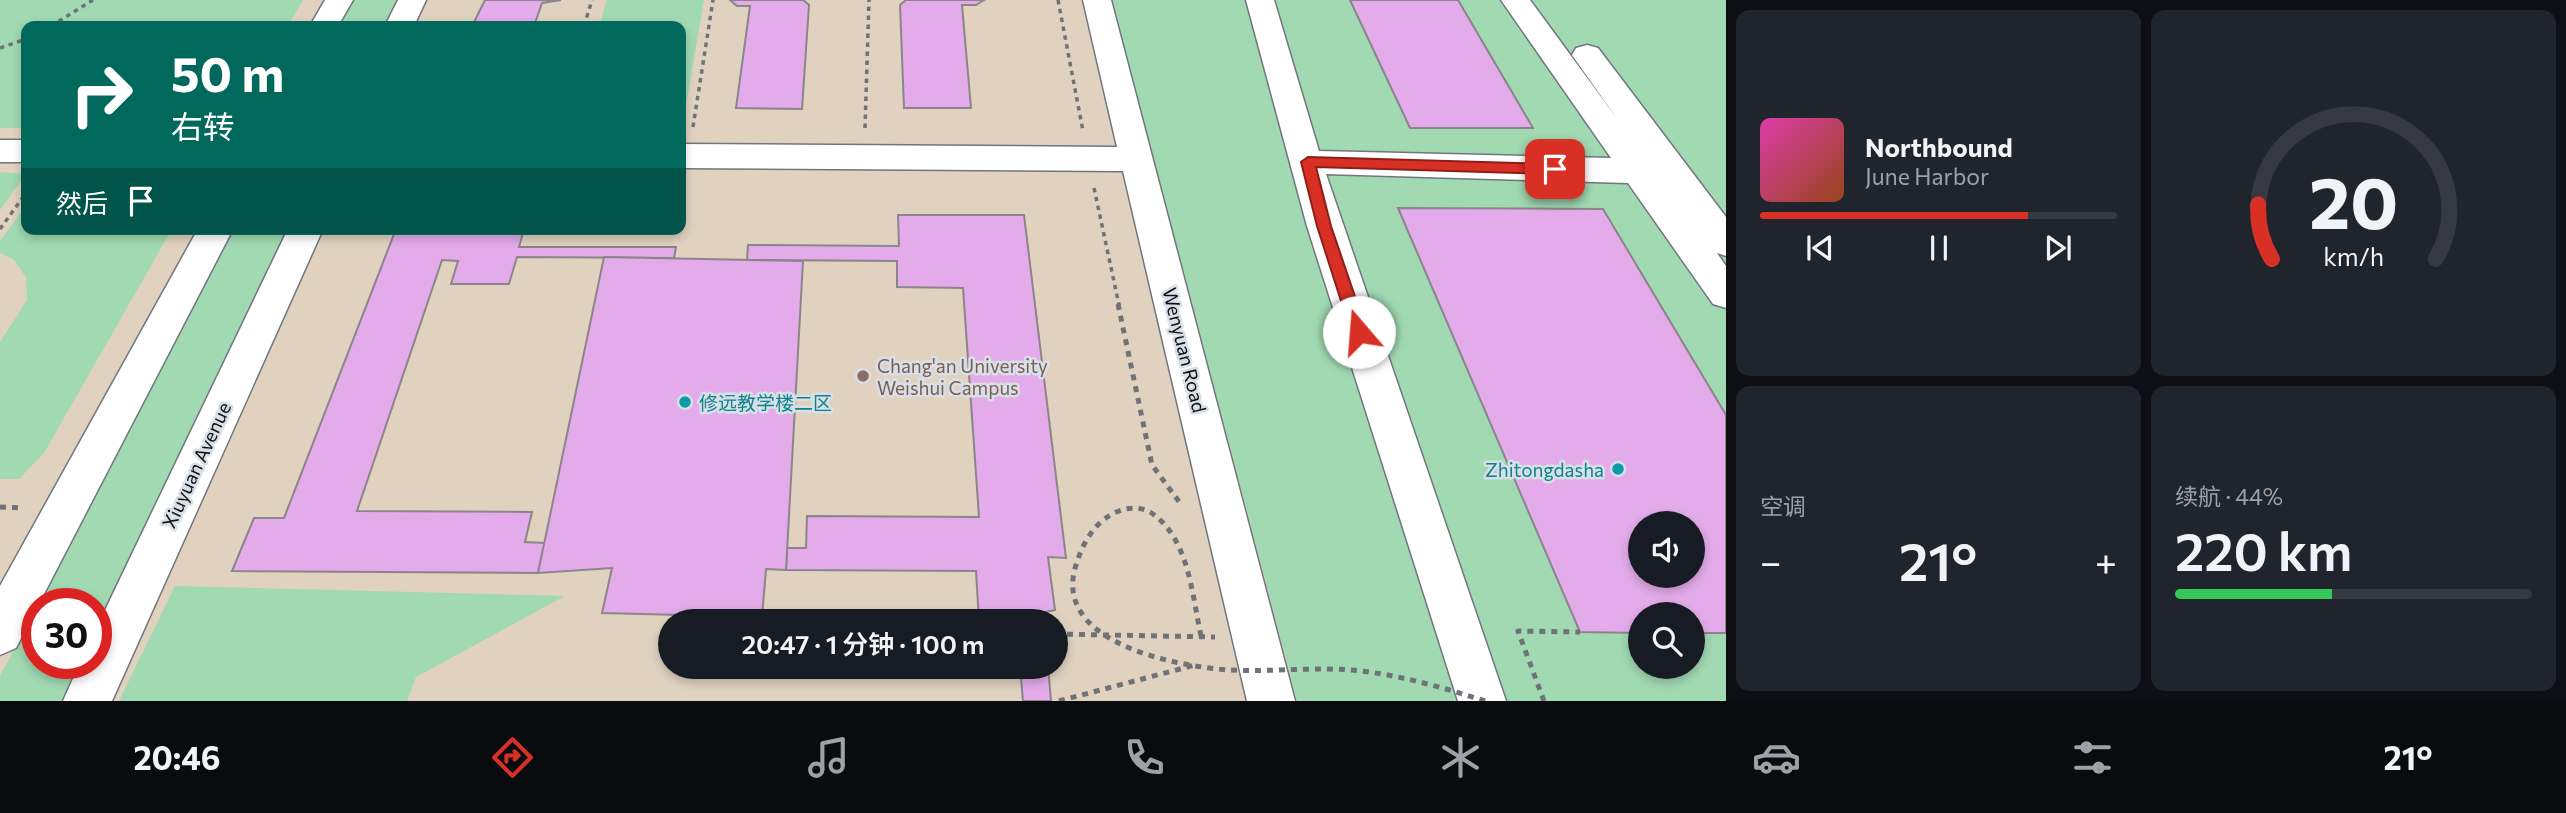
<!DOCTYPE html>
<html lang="zh">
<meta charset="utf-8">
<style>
body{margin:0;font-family:Commissioner,"Noto Sans SC",sans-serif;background:#20242c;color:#f1f3f6;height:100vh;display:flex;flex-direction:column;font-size:26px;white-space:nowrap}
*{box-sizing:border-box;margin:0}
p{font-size:23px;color:#9ea1a6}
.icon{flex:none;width:38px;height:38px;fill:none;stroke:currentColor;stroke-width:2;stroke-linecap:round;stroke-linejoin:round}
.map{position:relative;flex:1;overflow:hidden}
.details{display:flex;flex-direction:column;gap:10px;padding:10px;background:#0d0f14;width:840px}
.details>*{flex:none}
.hud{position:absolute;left:21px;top:21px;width:665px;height:214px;border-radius:14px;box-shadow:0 4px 10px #0003;background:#00695c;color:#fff;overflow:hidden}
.tools{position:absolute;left:1628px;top:511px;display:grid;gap:14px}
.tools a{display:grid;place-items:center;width:77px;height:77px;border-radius:50%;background:#171b24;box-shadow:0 4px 10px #0003;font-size:35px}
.speed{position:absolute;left:21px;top:588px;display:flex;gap:14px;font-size:35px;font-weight:700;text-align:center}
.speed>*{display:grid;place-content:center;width:91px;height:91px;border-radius:50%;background:#171b24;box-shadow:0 4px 10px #0003;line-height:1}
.speed .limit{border:10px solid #d22;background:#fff;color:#111}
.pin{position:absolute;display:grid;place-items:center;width:60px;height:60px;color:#fff;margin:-30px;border-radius:14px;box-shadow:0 4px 10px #0006}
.me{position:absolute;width:77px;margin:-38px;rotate:342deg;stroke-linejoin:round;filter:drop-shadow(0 0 5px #0008)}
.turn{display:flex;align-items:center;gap:24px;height:147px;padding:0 35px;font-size:32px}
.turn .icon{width:91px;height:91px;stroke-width:2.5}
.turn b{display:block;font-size:49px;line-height:60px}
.then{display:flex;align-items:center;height:66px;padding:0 35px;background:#0003;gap:14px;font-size:26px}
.big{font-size:52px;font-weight:600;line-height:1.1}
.details .widget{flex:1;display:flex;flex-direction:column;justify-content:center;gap:10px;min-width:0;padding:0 24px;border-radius:14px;background:#20242c}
.details .dial{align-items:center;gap:0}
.dial svg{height:182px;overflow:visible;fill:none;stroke:#363941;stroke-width:7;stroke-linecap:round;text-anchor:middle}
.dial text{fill:#f1f3f6;stroke:none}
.song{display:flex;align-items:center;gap:21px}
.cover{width:84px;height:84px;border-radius:10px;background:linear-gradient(135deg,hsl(320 70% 55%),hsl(20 70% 35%))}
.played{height:7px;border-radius:4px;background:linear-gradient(90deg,#d93025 75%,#363941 75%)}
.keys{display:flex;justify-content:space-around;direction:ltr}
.heat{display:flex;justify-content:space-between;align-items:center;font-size:38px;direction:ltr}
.charge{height:10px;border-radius:5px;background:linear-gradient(90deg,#34c759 44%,#363941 0)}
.details .tiles{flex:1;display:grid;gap:10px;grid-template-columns:repeat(2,1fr)}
.trip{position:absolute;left:658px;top:609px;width:410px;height:70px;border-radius:35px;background:#171b24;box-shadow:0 4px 10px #0003;font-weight:600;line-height:70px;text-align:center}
.tabs{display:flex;height:112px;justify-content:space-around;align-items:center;background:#090b0e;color:#9ea1a6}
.tabs .icon{width:49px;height:49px}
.tabs .current{color:#d93025}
.tabs b{font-size:32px;color:#f1f3f6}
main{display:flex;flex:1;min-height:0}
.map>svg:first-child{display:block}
.education{fill:#e0d2bf;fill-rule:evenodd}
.green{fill:#a1d9b3;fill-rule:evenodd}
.building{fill:#e3abe9;stroke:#8b858b;stroke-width:2;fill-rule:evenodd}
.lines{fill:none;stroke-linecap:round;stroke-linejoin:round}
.minor-casing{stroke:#71767d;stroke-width:3}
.path-far1{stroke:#6f7378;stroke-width:3.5;stroke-dasharray:4.5 4.5;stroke-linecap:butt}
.path{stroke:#6f7378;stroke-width:5;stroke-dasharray:6 6;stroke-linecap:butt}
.minor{fill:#fff;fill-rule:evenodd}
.path-bridge{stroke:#6f7378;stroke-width:5;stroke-dasharray:6 6;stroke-linecap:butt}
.route{fill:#d93025;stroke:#8d1f18;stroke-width:2}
.education-dot{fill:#8d6e63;stroke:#d9dfe6;stroke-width:2.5}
.culture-dot{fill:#0f9aa8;stroke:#d9dfe6;stroke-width:2.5}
.labels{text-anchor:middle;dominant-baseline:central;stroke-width:5;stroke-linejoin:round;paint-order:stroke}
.street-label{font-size:19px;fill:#0f1114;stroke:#d9dfe6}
.education-label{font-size:19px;fill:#785e54;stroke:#d9dfe6;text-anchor:start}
.culture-label{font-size:19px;fill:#0d838f;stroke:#d9dfe6;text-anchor:start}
</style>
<main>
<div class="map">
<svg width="1726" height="701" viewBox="0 0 1726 701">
<rect width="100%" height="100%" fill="#d9dfe6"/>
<path class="education" d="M0,0H1726V701H0ZM26,26H681V229H26ZM1640,523H1692V576H1640ZM37,604H96V663H37ZM1640,614H1692V667H1640ZM670,621H1055V667H670Z"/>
<g class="green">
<path d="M0,0H303L288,26H26V128H0Z"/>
<path d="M352,0H400L387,26H338Z"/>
<path d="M607,0H704L683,123L681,26H599Z"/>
<path d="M1112,0H1726V701H1297ZM1640,523H1692V576H1640ZM1640,614H1692V667H1640Z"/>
<path d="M0,172L26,174L0,210Z"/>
<path d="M26,205V229H172L44,453L19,479H0V342L27,300L26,277L14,260L0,253V241Z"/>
<path d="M231,229H291L96,638V604H37Z"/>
<path d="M175,586L565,596L416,677L407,701H119Z"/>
<path d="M37,605V663H84L67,701H0V676Z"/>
</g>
<g class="building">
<path d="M485,0H561L542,3L534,26H472Z"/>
<path d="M730,0H803L809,5L802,109L736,108L750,6H737Z"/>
<path d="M906,0H984L976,5H962L971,108H904L900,5Z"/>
<path d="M1350,0H1458L1533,128H1410Z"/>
<path d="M1398,208L1603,209L1726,415V633H1692V614H1640V633L1580,632ZM1640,523H1692V576H1640Z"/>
<path d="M898,215H1024L1066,558L1048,557L1055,610L1005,621H979L976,571L786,570L787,548H806L807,516L979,517L963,288L897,287V261L747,260L748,245L899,246Z"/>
<path d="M396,229H524L519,247H676L674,258L517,257L509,284H451L458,261L442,260L357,511L532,512L525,542L545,543L538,573L232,571L254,518H284Z"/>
<path d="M604,257L803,261L786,570L766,569L762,617L602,613L612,568L538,573Z"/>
<path d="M1042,613L1043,621H1016V618Z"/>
<path d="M1020,667H1048L1051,701H1023Z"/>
</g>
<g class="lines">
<defs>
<g id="minor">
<path d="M325,0H353L338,26H310Z"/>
<path d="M398,0H426L414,26H385Z"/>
<path d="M1083,0H1111L1295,701H1247L1123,171L681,168V144L1117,147Z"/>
<path d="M1246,0H1274L1319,151L1611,158L1501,0H1530L1618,120L1572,55L1576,48L1587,45L1598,48L1726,217V256L1717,253L1726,266V308L1713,304L1628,183L1326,174L1506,701H1458L1307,226Z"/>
<rect x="0" y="140" width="26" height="22"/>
<path d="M198,229H233L16,648L0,655V586Z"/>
<path d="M288,229H323L112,701H63L80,663H96V629Z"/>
</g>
</defs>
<use href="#minor" class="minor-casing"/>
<g class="path-far1">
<path d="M1058,0L1083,131"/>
<path d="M51,26L93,0"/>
<path d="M584,26L592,0"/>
<path d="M0,48L26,39"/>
<path d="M693,127L713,0"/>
<path d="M865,128L869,0"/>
<path d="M1094,188L1119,305"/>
<path d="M0,229L26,193"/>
</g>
<g class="path">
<path d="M1118,304L1152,465L1180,503"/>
<path d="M0,507L23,508"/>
<path d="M1055,634L1215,637"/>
<path d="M1059,701L1195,665"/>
<path d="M1544,701L1518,631L1580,632"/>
</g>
<use href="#minor" class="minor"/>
<path class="path-bridge" d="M1201,636C1192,595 1189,537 1150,512C1141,507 1129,507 1119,511C1097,519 1084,540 1077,562C1048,642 1174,666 1229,670C1270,672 1310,667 1351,670C1397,674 1441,687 1485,701"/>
</g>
<path class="route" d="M1308,157L1555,164L1562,169L1555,174L1316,167L1331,226L1367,332L1359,338L1351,332L1317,226L1301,162Z"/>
<circle class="education-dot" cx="863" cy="376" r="7"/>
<g class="culture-dot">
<circle cx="685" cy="402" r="7"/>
<circle cx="1618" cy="469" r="7"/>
</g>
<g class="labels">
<g class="street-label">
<text transform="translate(1185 350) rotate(76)">Wenyuan Road</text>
<text transform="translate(196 465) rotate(-65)">Xiuyuan Avenue</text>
</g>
<g class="education-label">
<text x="877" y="365">Chang'an University<tspan x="877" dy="22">Weishui Campus</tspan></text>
</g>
<g class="culture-label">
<text x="699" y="402">修远教学楼二区</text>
<text x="1604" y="469" text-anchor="end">Zhitongdasha</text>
</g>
</g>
</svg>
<div class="tools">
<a><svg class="icon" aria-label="sound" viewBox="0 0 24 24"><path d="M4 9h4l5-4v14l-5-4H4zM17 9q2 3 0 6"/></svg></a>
<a><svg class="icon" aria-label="search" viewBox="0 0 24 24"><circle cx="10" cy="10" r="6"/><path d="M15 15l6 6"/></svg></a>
</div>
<div class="speed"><div class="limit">30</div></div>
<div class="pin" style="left:1555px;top:169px;background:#d93025"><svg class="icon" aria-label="arrive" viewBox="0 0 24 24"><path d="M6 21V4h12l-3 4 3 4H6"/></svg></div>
<svg class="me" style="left:1359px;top:332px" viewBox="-20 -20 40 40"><circle r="19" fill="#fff"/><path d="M0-13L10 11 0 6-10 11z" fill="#d93025"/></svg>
<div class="trip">20:47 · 1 分钟 · 100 m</div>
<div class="hud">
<div class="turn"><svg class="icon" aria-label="right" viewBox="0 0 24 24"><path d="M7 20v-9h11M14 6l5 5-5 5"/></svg><div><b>50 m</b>右转</div></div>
<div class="then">然后<svg class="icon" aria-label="arrive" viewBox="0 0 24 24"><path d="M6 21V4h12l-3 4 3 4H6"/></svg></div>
</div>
</div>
<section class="details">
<div class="tiles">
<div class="widget">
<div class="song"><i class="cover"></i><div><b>Northbound</b><p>June Harbor</p></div></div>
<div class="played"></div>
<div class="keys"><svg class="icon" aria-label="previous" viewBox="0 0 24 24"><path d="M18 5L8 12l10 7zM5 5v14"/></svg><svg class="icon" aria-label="pause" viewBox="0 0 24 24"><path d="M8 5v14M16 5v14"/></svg><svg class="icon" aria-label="next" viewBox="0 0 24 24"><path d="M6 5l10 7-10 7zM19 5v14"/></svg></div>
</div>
<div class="widget dial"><svg viewBox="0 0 100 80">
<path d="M14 69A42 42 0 1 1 86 69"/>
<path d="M14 69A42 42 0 0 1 8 45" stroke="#d93025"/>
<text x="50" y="56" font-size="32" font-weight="700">20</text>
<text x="50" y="72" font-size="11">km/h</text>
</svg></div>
<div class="widget"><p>空调</p>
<div class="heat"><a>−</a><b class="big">21°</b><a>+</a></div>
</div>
<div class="widget"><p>续航 · 44%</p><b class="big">220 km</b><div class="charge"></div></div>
</div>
</section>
</main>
<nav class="tabs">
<b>20:46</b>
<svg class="icon current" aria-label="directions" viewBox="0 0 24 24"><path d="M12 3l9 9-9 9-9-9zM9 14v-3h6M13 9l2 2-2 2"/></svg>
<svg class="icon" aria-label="music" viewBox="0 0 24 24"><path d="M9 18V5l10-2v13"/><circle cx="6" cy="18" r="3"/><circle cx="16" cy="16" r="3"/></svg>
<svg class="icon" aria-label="phone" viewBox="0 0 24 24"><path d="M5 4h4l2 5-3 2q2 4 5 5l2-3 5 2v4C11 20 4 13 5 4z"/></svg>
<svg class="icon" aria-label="climate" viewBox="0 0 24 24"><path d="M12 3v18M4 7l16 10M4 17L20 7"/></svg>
<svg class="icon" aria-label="car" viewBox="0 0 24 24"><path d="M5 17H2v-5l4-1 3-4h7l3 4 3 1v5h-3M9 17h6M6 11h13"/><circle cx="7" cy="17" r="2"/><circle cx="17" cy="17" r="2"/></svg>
<svg class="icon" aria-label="filters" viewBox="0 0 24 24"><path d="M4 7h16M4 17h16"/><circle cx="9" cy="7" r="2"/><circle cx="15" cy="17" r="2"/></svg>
<b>21°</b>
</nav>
